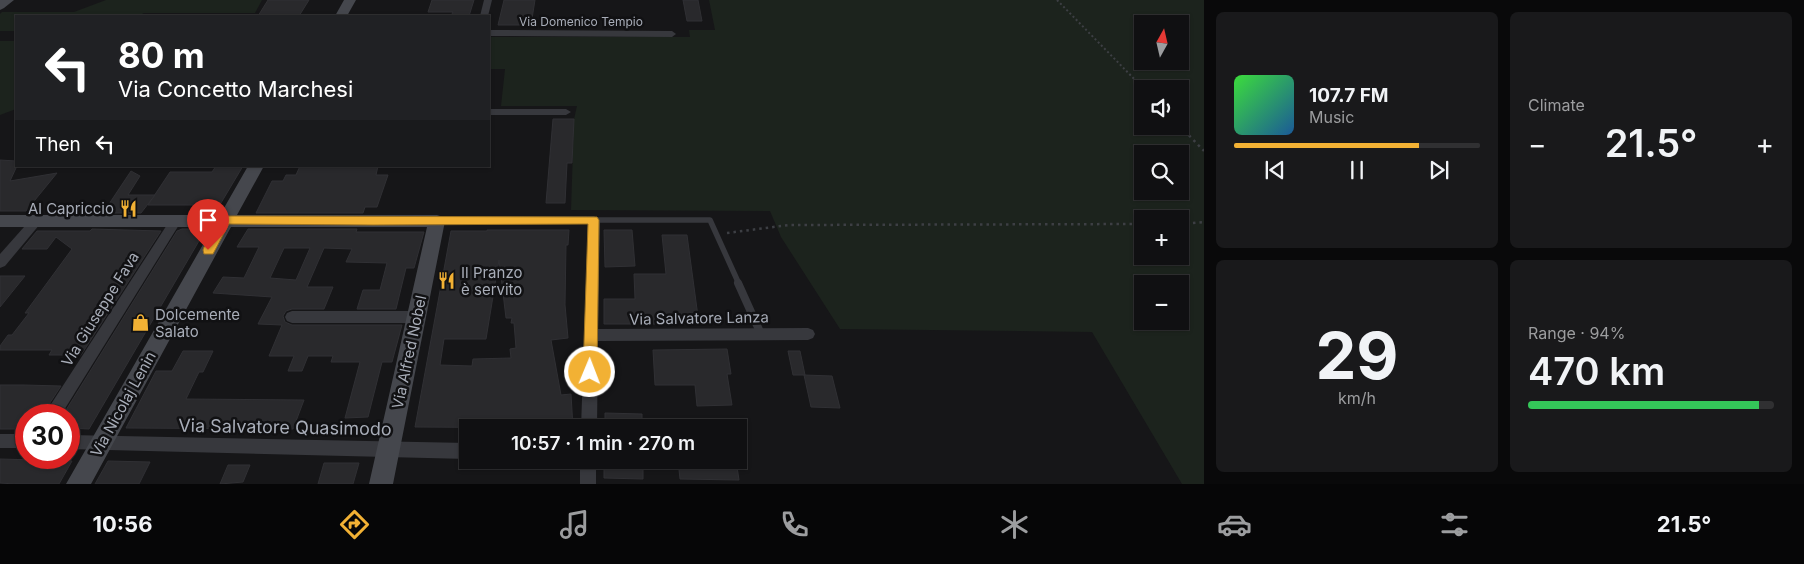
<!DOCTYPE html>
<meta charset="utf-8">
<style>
body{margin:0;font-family:Inter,sans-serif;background:#19191b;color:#f1f3f6;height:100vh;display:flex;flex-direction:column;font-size:19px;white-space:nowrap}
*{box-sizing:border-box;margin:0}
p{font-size:16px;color:#9c9d9f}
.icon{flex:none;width:28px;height:28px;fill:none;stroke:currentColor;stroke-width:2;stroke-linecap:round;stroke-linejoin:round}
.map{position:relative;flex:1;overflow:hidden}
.side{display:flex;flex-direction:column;gap:12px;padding:12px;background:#09090a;width:600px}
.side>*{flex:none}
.guide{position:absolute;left:15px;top:15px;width:475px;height:152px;border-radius:0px;box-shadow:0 1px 4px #0004,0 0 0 1px #303032;background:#202124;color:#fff;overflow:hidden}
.needle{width:32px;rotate:8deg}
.fabs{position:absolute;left:1134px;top:15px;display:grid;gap:10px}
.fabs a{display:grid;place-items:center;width:55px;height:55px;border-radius:0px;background:#101012;box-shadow:0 1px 4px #0004,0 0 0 1px #303032;font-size:25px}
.speed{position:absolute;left:15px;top:404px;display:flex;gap:10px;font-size:25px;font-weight:700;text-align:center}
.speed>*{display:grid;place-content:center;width:65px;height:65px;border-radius:50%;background:#101012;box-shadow:0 1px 4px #0004,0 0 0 1px #303032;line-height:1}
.speed .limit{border:8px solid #d22;background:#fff;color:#111}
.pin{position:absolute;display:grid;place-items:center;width:42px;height:42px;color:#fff;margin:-51px -21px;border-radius:50% 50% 50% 0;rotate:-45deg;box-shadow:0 0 5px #0007}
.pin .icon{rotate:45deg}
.me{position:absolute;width:55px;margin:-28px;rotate:1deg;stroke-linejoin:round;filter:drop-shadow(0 0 4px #0008)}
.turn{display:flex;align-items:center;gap:18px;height:105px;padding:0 20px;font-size:22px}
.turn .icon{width:65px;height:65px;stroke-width:2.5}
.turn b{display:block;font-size:35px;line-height:42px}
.then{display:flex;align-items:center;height:48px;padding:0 20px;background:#0003;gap:10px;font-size:19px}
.big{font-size:38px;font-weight:600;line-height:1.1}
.side .card{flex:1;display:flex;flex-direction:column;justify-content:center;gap:8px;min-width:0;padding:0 18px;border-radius:8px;background:#19191b}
.side .dial{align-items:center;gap:0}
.dial b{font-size:65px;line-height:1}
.song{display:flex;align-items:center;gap:15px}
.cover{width:60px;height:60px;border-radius:8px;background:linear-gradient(135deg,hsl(120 70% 55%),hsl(210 70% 35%))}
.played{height:5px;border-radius:2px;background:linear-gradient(90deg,#f2b134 75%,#303032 75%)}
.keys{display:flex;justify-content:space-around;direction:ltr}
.heat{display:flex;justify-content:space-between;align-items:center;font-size:28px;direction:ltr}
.charge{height:8px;border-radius:4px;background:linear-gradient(90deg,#34c759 94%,#303032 0)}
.side .tiles{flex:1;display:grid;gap:12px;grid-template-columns:repeat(2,1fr)}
.trip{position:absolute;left:459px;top:419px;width:288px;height:50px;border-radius:0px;background:#101012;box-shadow:0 1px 4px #0004,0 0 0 1px #303032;font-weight:600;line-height:50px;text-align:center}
.tab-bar{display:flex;height:80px;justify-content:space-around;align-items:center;background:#060607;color:#9c9d9f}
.tab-bar .icon{width:35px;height:35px}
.tab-bar .selected{color:#f2b134}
.tab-bar b{font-size:22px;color:#f1f3f6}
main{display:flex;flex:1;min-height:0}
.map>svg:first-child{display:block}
.green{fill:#1c231d;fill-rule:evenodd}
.building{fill:#29292c;stroke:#303034;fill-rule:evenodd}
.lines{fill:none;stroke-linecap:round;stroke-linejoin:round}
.path-far1{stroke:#3d3f44;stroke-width:2;stroke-dasharray:2 2.5;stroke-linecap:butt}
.path{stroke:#3d3f44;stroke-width:2.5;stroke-dasharray:2.5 4;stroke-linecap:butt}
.lane-far1{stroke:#37383d;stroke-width:5.5}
.lane{stroke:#37383d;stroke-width:8}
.street{fill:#37383d;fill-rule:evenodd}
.secondary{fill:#45474d;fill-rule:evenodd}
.route{fill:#f2b134;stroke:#9d7322}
.labels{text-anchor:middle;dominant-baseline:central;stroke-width:5;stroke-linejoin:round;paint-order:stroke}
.far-street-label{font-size:12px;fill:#a8adb8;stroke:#111113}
.poi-label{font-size:15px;fill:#a8adb8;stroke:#111113;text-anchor:start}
.street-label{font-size:15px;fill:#a8adb8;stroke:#111113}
.near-street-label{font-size:18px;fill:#a8adb8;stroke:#111113}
</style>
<main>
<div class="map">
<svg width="1204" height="484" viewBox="0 0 1204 484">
<rect width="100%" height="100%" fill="#161618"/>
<g class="green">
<path d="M106,0H262L255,13H144L138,16H16V31H0V14L2,12H74Z"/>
<path d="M709,0H1204V484H1182L1092,332L840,329L781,237L770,211L571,210L574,119L577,106H501L505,69H489V37H690L689,30H715ZM1142,24H1180V61H1142ZM1142,89H1180V126H1142ZM1142,154H1180V191H1142ZM1142,219H1180V256H1142ZM1142,284H1180V321H1142Z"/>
<path d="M0,41H16V109L0,115Z"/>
</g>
<g class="building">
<path d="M268,0H309L299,16H258Z"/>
<path d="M432,0H474L469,16H451L453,12H428Z"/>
<path d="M504,0H535L531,25H498Z"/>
<path d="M683,0H698L702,21H687Z"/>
<path d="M553,119H574L572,163H567L565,203H546Z"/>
<path d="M0,160L16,161V168L10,181L57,173L26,211H0Z"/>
<path d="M216,166H243L215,213H191L195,205H148L170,172H212Z"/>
<path d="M300,166H378L376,175H388L377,207H365L363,213H256L272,181H283L286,175H296Z"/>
<path d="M131,171L140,176L128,195H155L141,213H103Z"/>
<path d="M92,229L161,231L81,355H49L52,350H0V346L8,335H12L29,313H25L72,249L56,237L47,249H22L37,231H90Z"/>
<path d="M182,229H206L89,429L69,428V415H63L177,231Z"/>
<path d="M248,229H357L356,232H424L414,268H406L396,309H357L363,290H380L387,263L346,262L352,249L324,248L307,287H333L324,309H292L286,311L283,316L285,322L292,325H402L392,362H382L368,417L345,418L360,362H331L333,356H308L302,371H288L294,356H269L282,325L258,324L272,297L213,293L223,277L244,278L259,247H237ZM284,248H310L296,280L270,278Z"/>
<path d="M487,230H569L568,245H566L565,305L568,338L551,340L561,395L571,394L573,428L415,427L451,231H487ZM499,260L506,318H512L511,323H514L516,348L510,349L511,358L473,359L472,366L440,365L444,339H486Z"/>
<path d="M604,230H632L635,266L605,267Z"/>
<path d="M662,235H687L699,324H604V299H635L634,274H666Z"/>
<path d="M0,276H25L0,307Z"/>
<path d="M727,349L731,374H727L732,405L697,406L695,385H655L653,350Z"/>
<path d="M183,351H213L203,372H199L186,399L304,400L293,429L126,428L156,371H172Z"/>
<path d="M788,351H800L805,375H793Z"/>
<path d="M804,375L832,376L840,408L811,407Z"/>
<path d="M0,385H24L61,386L42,415H26V429H0Z"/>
<path d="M605,413L642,414V428H605Z"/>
<path d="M0,459L72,461L59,484H15L0,483Z"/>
<path d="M604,460H643V479L604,478Z"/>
<path d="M678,460H736L739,480L680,479Z"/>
<path d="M108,461L150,462L139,484H95Z"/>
<path d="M324,463H359L353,484H318Z"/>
<path d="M228,465H250L243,482L220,484Z"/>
</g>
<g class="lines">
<path class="path-far1" d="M1057,0L1144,89"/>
<g class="path">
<path d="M1180,126L1204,151"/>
<path d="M1180,224L1204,222"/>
<path d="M727,233L789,225L1142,224"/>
</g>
<path class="lane-far1" d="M594,220H710L739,284"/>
<path class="lane" d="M738,283L761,334"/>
<g class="street">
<path d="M484,0H492L488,16H480Z"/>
<path d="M489,30L672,31L676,34L672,37L489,36Z"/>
<path d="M489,109H566L571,112L566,115H489Z"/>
<path d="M176,216L182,220L61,415H44L172,217Z"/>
<path d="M594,216L600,220L598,329L808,328L813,330L815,334L813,338L808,340L598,341L597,428H581L588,224L437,225L431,221L437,217Z"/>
<path d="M36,217L42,221L40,224L5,266L0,268V254L32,218Z"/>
<path d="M292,311H417L422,313L424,317L422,321L417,323H292L287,321L285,317L287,313Z"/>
<rect x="0" y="434" width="26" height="14"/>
<path d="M69,435L468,443V459L69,449Z"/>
<rect x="580" y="460" width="16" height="24"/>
</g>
<g class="secondary">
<path d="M0,0H14L4,8L0,10Z"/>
<path d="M344,0H356L347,16H335Z"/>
<path d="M248,166H264L237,215H437L443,217L445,221L393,484H369L427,227H231L91,484H66L213,227H0V215H220Z"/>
</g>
</g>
<path class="route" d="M226,216L597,217L599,220L597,372L595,376L590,378L585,376L583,372L588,224L373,225L229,224L213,254H204L203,250L204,247L222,217Z"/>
<defs>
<symbol id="restaurant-bare" viewBox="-9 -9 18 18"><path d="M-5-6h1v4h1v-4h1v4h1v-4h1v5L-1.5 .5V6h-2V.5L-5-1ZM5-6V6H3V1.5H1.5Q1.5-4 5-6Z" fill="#f2b134" stroke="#111113" stroke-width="2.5" paint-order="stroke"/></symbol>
<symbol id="shop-bare" viewBox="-9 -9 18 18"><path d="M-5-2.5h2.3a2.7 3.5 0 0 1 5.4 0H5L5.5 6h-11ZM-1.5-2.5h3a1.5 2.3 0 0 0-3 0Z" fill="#f2b134" stroke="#111113" stroke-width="2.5" paint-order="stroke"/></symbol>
</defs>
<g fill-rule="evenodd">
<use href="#restaurant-bare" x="116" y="196" width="25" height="25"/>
<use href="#restaurant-bare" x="434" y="268" width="25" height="25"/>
<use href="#shop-bare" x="128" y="310" width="25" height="25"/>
</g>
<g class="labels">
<g class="far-street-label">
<text x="581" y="21">Via Domenico Tempio</text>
</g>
<g class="poi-label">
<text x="114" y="208" text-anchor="end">Al Capriccio</text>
<text x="461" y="272">Il Pranzo<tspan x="461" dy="17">è servito</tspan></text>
<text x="155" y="314">Dolcemente<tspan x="155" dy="17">Salato</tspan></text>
</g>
<g class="street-label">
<text transform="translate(100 309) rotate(-58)">Via Giuseppe Fava</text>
<text transform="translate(699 318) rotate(-1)">Via Salvatore Lanza</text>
<text transform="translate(409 352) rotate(-78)">Via Alfred Nobel</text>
<text transform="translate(123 404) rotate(-61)">Via Nicolaj Lenin</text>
</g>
<g class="near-street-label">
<text transform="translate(285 427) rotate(1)">Via Salvatore Quasimodo</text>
</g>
</g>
</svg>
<div class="fabs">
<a><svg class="needle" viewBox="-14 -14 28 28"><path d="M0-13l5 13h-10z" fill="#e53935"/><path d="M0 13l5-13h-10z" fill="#9c9d9f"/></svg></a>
<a><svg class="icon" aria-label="sound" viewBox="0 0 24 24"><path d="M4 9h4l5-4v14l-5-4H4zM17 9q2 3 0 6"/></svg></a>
<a><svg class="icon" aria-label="search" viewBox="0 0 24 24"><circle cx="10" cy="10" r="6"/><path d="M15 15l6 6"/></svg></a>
<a>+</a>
<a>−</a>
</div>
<div class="speed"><div class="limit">30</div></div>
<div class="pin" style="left:208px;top:250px;background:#d93025"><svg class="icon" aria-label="arrive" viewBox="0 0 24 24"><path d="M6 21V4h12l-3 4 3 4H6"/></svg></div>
<svg class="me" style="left:590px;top:372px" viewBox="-20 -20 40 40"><circle r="17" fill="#f2b134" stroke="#fff" stroke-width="3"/><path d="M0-11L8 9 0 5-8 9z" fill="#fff"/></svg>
<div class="trip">10:57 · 1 min · 270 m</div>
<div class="guide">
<div class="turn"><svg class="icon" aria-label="left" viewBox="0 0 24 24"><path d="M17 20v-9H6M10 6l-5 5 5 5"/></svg><div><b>80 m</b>Via Concetto Marchesi</div></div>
<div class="then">Then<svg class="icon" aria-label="left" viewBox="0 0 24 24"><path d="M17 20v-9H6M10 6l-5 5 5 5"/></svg></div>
</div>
</div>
<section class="side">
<div class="tiles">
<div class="card">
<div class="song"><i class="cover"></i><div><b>107.7 FM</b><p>Music</p></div></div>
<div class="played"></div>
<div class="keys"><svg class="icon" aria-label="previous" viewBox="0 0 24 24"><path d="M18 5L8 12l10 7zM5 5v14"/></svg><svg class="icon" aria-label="pause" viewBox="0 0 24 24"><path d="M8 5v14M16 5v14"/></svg><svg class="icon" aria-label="next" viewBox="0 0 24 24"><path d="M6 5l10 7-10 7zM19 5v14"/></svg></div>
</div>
<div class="card"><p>Climate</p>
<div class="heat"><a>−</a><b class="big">21.5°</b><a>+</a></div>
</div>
<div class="card dial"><b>29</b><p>km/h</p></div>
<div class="card"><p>Range · 94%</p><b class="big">470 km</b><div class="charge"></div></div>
</div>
</section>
</main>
<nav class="tab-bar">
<b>10:56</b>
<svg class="icon selected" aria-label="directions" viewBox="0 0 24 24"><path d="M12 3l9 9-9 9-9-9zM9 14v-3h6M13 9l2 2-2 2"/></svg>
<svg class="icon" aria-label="music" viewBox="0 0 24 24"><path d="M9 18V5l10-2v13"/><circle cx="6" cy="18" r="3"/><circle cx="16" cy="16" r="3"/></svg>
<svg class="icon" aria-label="phone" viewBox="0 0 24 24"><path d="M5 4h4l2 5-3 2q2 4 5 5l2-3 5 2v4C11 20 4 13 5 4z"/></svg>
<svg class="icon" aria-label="climate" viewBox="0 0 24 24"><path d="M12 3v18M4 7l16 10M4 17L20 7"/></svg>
<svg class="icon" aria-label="car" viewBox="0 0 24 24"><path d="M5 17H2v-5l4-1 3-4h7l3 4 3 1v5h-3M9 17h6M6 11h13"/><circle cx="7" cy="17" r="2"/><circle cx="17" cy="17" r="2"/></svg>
<svg class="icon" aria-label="filters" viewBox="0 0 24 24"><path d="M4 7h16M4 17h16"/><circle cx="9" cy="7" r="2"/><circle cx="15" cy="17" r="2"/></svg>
<b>21.5°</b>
</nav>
